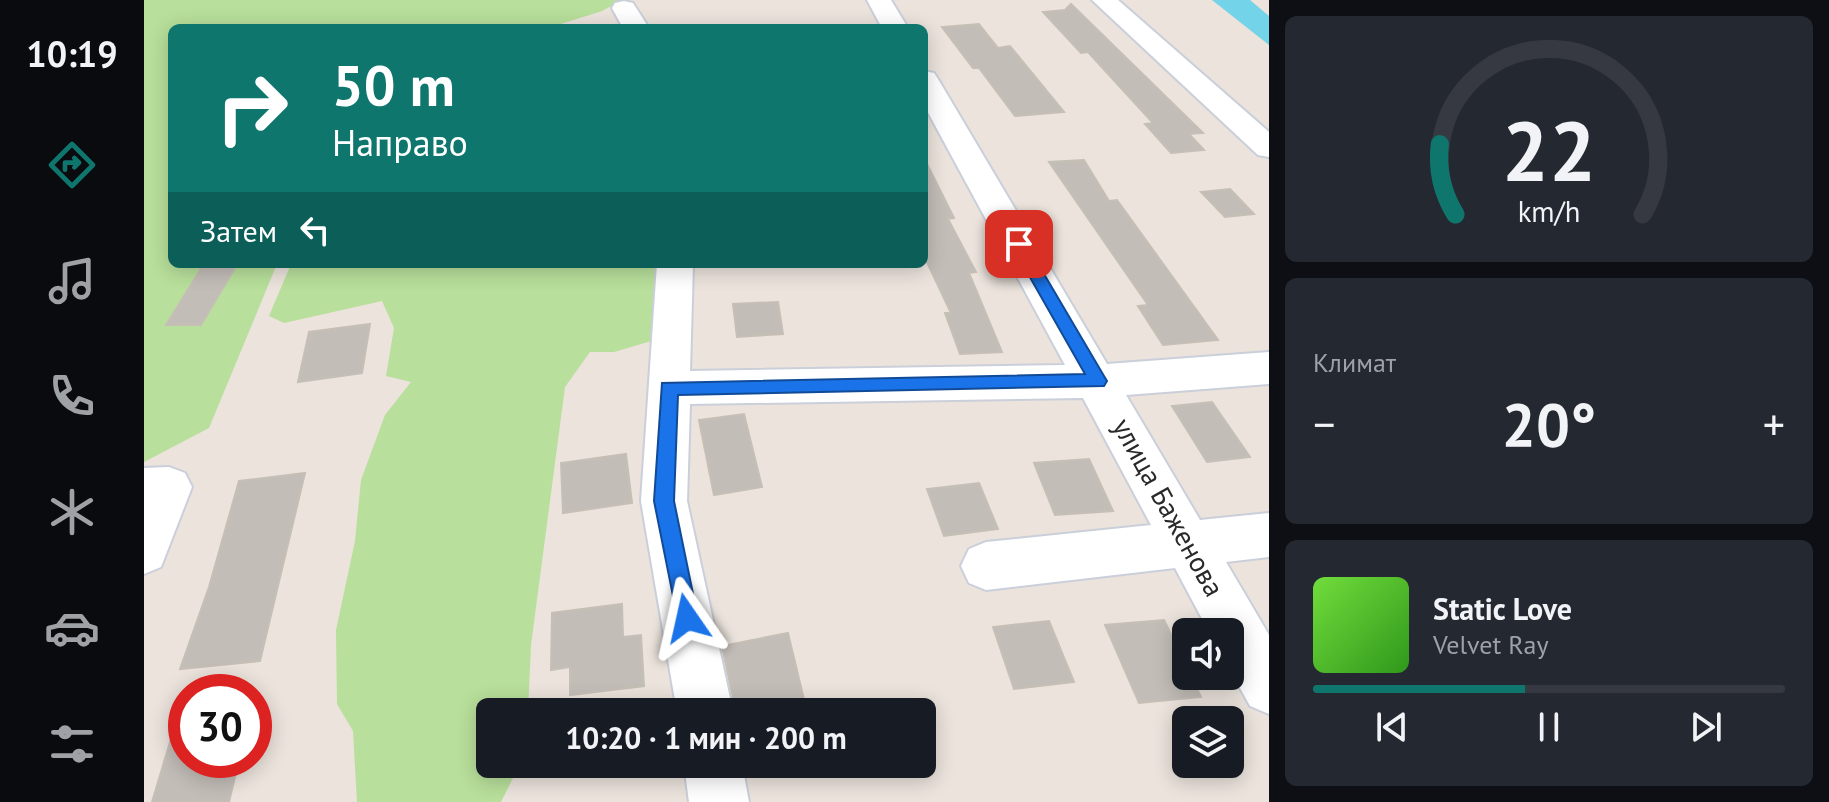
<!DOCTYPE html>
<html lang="ru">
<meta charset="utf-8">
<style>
body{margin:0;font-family:"PT Sans",sans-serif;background:#242831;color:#f1f3f6;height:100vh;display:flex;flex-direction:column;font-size:30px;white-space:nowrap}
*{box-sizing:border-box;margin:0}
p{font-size:26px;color:#9ea1a6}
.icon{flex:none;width:44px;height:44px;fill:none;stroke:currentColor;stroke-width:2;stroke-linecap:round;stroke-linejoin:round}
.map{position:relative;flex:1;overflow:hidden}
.side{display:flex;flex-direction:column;gap:16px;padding:16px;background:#0d0f14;width:560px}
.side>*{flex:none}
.banner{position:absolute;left:24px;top:24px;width:760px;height:244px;border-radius:12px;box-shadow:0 4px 20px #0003;background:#0f766e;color:#fff;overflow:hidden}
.fabs{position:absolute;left:1028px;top:618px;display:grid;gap:16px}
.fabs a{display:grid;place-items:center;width:72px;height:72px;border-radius:12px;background:#171b24;box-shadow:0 4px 20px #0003;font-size:40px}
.speed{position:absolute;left:24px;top:674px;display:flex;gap:16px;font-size:40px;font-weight:700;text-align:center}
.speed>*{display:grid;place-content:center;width:104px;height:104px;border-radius:50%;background:#171b24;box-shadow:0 4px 20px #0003;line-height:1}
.speed .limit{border:12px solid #d22;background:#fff;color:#111}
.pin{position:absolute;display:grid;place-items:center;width:68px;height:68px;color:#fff;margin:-34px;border-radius:16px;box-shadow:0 4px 12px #0006}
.me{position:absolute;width:88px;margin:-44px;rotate:349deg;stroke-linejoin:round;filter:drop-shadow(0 0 6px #0008)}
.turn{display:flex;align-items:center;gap:28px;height:168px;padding:0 32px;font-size:36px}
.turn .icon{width:104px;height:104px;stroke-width:2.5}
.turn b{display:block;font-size:56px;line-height:68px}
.then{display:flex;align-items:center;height:76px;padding:0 32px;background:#0003;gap:16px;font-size:30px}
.big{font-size:60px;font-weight:600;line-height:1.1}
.side .widget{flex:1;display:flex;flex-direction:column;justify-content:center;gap:12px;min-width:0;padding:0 28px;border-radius:12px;background:#242831}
.side .dial{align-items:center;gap:0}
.dial svg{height:208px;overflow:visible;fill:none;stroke:#363941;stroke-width:7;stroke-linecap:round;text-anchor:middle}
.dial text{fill:#f1f3f6;stroke:none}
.song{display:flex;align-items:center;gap:24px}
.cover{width:96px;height:96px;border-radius:12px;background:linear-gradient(135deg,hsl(100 70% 55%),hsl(110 70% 35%))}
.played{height:8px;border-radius:4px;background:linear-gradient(90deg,#0f766e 45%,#363941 45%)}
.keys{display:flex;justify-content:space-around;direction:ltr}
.heat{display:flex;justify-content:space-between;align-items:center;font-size:44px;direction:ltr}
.trip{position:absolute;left:332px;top:698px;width:460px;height:80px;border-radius:12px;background:#171b24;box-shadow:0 4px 20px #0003;font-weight:600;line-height:80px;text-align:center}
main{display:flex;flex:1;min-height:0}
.tabs{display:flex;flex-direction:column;width:144px;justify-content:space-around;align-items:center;background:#090b0e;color:#9ea1a6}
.tabs .icon{width:56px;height:56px}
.tabs .active{color:#0f766e}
.tabs b{font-size:36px;color:#f1f3f6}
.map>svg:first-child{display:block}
.green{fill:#b8df9b}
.water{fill:#73d3e8}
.building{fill:#c3bdb8;stroke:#c6bfb6;stroke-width:2}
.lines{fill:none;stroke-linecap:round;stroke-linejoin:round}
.minor-casing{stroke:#cacfda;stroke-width:4}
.minor{fill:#fff;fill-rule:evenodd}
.route{fill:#1a73e8;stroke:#114b97;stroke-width:2}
.labels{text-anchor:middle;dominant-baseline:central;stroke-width:8;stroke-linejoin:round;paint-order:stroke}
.street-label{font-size:28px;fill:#292929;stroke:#fff}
</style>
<main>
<nav class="tabs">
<b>10:19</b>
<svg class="icon active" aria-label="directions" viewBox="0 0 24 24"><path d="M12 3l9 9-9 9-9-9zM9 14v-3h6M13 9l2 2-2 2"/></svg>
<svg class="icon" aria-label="music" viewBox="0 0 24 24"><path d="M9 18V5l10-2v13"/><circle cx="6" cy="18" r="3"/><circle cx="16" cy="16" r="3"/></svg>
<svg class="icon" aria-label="phone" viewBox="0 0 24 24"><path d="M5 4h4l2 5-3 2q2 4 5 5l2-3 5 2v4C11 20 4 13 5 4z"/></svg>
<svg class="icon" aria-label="climate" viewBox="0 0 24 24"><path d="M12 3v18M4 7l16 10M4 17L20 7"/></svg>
<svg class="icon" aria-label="car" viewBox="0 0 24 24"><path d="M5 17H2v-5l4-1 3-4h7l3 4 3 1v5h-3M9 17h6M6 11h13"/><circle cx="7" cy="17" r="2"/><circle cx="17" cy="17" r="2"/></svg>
<svg class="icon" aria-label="filters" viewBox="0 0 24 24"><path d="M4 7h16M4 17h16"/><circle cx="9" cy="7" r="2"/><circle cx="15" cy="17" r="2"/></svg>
</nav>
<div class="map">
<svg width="1125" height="802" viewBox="0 0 1125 802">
<rect width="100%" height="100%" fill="#ebe3dc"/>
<g class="green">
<path d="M0,0H479L458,11L404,28H28V264H133L65,428L0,462Z"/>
<path d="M147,264H525L531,334L470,352H446L421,387L387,645L384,712H346V764H376L357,802H213L209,731L193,704L192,630L211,541L217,480L241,415L267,382L242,376L250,328L238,301L140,323L125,316Z"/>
</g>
<path class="water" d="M1068,0H1106L1125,16V45Z"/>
<g class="building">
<path d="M927,4L1059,133L1045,134L1060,150L1027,153L1001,124L1009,123L944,52L937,53L899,12L921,10Z"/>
<path d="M835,24L854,48L866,46L920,112L871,116L835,68H829L798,27Z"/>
<path d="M780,158L810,218L804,219L832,272L825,273L858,352L816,354L801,313H807L780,256Z"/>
<path d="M940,160L965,201L973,200L1074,340L1019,345L994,306L1004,305L905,162Z"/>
<path d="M1086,189L1110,214L1081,217L1057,192Z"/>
<path d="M92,266L57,325H22L58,267Z"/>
<path d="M634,302L639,334L593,337L589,304Z"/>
<path d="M226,324L218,373L154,382L165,332Z"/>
<path d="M1068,402L1106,457L1063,462L1028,406Z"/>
<path d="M600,414L618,487L570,495L555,420Z"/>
<path d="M482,454L488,503L419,513L417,463Z"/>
<path d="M945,459L969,511L911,515L890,463Z"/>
<path d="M161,473L116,661L36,669L65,587L95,481Z"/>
<path d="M835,483L854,529L800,536L783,489Z"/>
<path d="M478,604L479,637L497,635L500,686L426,695V667L407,670L408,613Z"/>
<path d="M1020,620L1042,665V676H1047L1057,697L995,703L961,625Z"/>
<path d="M905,621L930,682L870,689L849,627Z"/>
<path d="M644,633L663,712H592L578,646Z"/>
<path d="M36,709L42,710V760H95L85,802H8Z"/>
</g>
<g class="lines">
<defs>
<g id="minor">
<path d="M723,0H747L764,28H738Z"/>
<path d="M948,0H974L1125,132V157L1114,155Z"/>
<path d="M480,1L489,3L505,28H479L468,8L471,3Z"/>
<path d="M780,71L790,73L794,79L963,364L1125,352V384L982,395L1056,520L1125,513V557L1082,562L1125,635V714L1106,706L1086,670V632H1065L1031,568L842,590L825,583L817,566L825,549L842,542L1007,525L939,398L546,404L543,501L589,712H533L497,501L513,264H549L546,371L921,365L780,105Z"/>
<path d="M25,467L41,473L48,487L17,567L0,574V468Z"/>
<path d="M540,764H598L605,802H545Z"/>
</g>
</defs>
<use href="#minor" class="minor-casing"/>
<use href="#minor" class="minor"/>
</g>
<path class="route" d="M875,239L880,240L960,376L963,381L960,386L534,395L530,501L554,618L551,626L543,629L535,626L510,501L518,383L941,374L867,244Z"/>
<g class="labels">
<g class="street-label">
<text transform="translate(1025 507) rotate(61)">улица Баженова</text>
</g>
</g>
</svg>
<div class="fabs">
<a><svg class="icon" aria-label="sound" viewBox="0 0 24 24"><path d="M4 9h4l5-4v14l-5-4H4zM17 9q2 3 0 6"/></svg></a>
<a><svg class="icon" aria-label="layers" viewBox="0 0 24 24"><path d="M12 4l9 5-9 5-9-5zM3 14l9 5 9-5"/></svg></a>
</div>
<div class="speed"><div class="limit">30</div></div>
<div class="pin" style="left:875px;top:244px;background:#d93025"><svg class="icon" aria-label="arrive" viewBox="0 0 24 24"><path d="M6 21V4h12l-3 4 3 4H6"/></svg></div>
<svg class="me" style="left:543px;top:618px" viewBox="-20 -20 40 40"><path d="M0-17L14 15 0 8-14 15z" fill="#1a73e8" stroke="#fff" stroke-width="4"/></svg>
<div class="trip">10:20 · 1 мин · 200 m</div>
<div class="banner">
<div class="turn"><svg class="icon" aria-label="right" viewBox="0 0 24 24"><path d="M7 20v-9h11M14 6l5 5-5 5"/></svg><div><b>50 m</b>Направо</div></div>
<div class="then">Затем<svg class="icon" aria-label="left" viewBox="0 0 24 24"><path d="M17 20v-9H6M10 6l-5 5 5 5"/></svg></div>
</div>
</div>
<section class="side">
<div class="widget dial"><svg viewBox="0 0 100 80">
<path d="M14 69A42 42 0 1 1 86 69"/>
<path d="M14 69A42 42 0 0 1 8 42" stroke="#0f766e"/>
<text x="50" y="56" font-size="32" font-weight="700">22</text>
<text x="50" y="72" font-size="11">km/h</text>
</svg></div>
<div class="widget"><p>Климат</p>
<div class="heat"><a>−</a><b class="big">20°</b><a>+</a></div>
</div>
<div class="widget">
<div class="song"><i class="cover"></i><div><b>Static Love</b><p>Velvet Ray</p></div></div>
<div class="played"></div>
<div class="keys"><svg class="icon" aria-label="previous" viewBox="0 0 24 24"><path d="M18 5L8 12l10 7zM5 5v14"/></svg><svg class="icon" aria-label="pause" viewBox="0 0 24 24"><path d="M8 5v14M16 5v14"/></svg><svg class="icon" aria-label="next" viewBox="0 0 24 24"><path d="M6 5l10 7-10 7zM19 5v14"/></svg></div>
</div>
</section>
</main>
